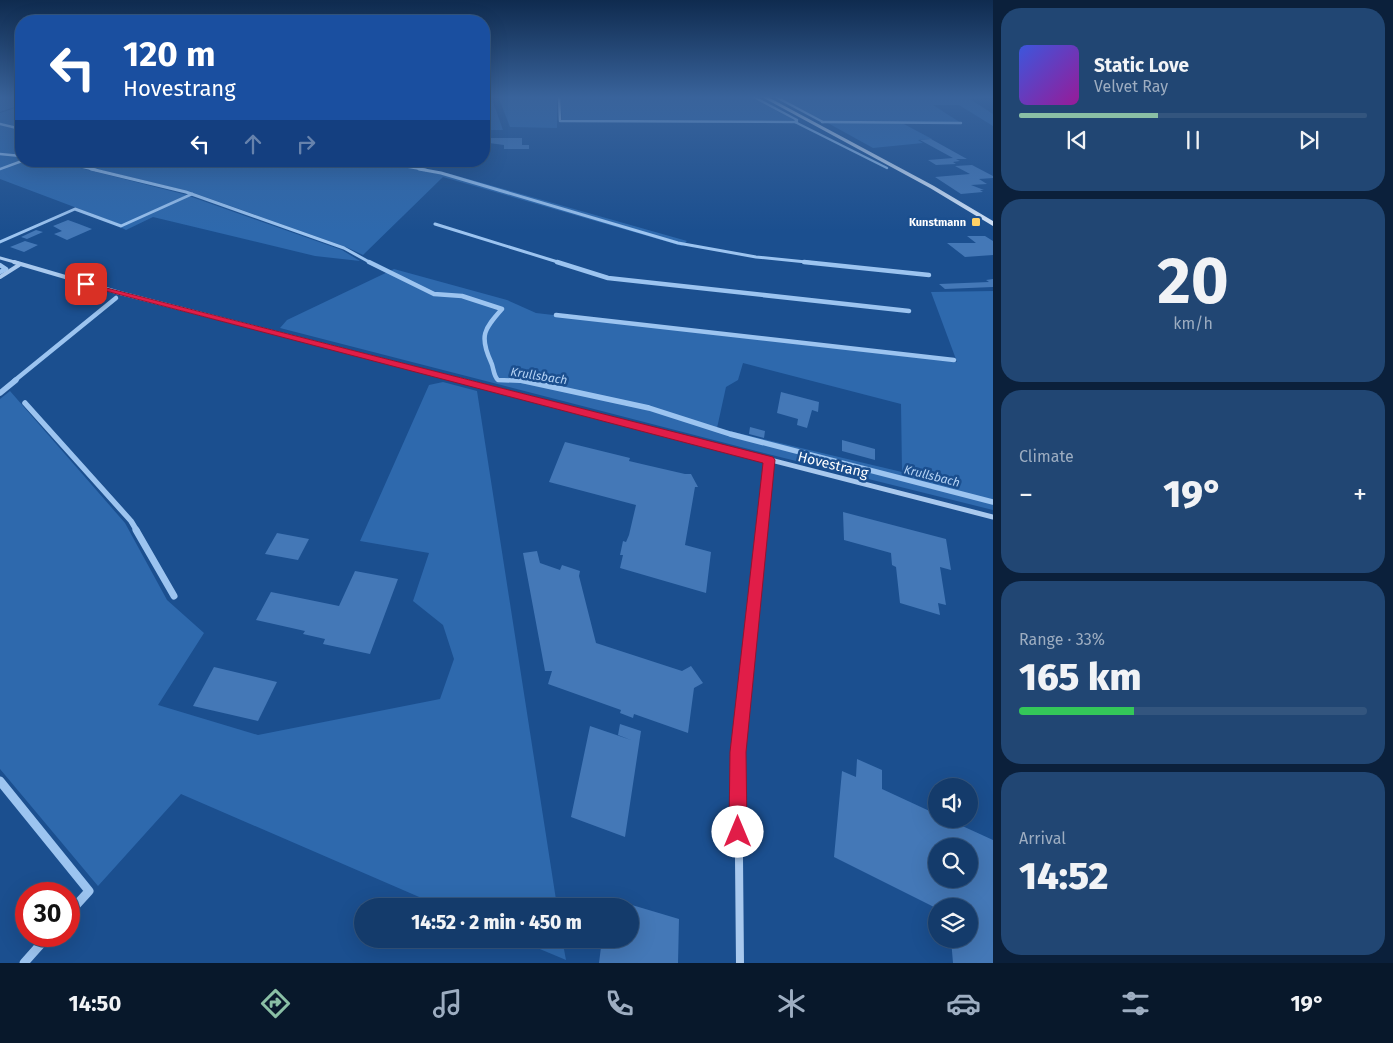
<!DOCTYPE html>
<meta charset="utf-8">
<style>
body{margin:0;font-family:"Fira Sans",sans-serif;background:#214673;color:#f1f3f6;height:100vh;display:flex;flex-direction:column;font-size:19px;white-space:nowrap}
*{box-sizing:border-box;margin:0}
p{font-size:16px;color:#9dadc1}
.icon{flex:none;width:28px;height:28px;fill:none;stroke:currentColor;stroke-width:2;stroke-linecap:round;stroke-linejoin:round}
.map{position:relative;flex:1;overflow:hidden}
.sheet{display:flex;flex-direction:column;gap:8px;padding:8px;background:#0b203b;width:400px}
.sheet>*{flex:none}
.top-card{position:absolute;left:15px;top:15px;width:475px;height:152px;border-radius:20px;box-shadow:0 5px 20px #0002,0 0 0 1px #33557e;background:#1a4fa0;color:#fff;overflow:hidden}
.buttons{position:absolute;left:928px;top:778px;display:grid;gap:10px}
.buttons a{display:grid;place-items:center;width:50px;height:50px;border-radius:50%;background:#143b6b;box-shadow:0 5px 20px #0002,0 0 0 1px #33557e;font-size:25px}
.speed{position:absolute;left:15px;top:882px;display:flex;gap:10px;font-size:25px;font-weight:700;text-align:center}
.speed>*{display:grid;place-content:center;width:65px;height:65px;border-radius:50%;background:#143b6b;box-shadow:0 5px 20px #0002,0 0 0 1px #33557e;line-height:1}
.speed .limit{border:8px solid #d22;background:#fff;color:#111}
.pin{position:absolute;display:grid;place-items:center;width:42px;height:42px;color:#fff;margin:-21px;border-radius:10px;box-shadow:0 2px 8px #0006}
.me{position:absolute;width:55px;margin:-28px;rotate:0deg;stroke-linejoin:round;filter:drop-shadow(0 0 4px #0008)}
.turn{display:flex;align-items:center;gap:18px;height:105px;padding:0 25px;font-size:22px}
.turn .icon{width:65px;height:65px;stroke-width:2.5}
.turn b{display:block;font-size:35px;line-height:42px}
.lanes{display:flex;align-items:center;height:48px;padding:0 25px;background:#0003;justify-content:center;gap:25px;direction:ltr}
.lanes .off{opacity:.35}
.big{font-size:38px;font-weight:800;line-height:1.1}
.sheet .widget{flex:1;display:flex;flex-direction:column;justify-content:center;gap:8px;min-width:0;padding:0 18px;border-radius:20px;background:#214673}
.sheet .dial{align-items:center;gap:0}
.dial b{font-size:65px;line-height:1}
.song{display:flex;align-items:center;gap:15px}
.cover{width:60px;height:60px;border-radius:8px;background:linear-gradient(135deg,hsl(230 70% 55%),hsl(300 70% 35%))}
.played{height:5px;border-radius:2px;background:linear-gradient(90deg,#8abfa5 40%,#33557e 40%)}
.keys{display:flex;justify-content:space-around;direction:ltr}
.heat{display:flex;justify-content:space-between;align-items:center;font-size:28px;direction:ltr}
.charge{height:8px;border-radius:4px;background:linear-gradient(90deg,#34c759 33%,#33557e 0)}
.trip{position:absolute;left:354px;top:898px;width:285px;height:50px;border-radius:25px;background:#143b6b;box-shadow:0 5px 20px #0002,0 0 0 1px #33557e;font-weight:800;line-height:50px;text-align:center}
.tabs{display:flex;height:80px;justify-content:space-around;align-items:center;background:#08182b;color:#9dadc1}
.tabs .icon{width:35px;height:35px}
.tabs .active{color:#8abfa5}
.tabs b{font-size:22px;color:#f1f3f6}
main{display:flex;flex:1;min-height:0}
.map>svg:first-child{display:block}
.green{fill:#2e69ad;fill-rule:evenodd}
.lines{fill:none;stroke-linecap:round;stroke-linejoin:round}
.stream-far5{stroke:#9cc4f0;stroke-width:2.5}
.stream-far4{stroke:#9cc4f0;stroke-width:3}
.stream-far3{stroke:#9cc4f0;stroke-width:4.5}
.stream-far2{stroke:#9cc4f0;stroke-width:5.5}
.stream-far1{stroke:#9cc4f0;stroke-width:7}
.stream{stroke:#9cc4f0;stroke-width:9}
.building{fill:#4478b7;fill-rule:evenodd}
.street-far4{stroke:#a9c9ee;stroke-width:3}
.street-far3{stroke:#a9c9ee;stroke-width:4}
.street-far2{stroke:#a9c9ee;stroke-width:5}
.street-far1{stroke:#a9c9ee;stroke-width:6}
.street{stroke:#a9c9ee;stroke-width:8}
.secondary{fill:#d6e6fa;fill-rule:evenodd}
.route{fill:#e11d48;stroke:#92132f}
.poi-dot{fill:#ffd166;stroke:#1b4f8f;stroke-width:2}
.labels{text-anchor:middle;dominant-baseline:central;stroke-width:5;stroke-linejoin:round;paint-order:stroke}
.far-poi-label{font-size:11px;font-weight:bold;fill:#fff;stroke:#1b4f8f;text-anchor:end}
.far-water-label{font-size:12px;font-style:italic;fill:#b5d3f5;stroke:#1b4f8f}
.street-label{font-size:14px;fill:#fff;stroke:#1b4f8f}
</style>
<main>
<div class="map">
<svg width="993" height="963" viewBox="0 0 993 963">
<rect width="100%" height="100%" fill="#1b4f8f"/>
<g class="green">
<path d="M0,96H21V105L0,112Z"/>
<path d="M484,96H491L503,130H484Z"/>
<path d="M498,96H557V128L510,127Z"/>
<path d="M560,96H749L794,120H562Z"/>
<path d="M775,96H993V98L970,99L993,114V126L959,105H933L961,123L824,121Z"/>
<path d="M21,106V128L0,123V113Z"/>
<path d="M826,122L902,123L932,139L918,140L923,143L873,148Z"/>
<path d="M0,125L21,130V161H53L187,195L122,225L0,179Z"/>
<path d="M64,161H372L445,175L447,173L687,241L682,246L443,177L363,255L346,247L188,191Z"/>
<path d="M189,196L342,250L360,261L315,256L153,217L126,230L120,227Z"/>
<path d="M394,269L507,300L536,313L957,362L931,292L993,291V510L772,455L280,328L287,320ZM743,363L901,404L902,472L717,428L726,387L738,380Z"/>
<path d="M443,382L477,391L557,906H440L181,794L98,886L0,769V399L10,391L125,523L167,600L204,633L158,705L258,735L440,699L454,659L443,625L413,601L429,553L360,541L429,385Z"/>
<path d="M516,939H562L566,960Z"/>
</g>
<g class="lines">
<g class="stream-far5">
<path d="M559,96L560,121L797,122"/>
<path d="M752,96L797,120L795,122L887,168"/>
<path d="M774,96L823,122"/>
<path d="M822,122L961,123"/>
<path d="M0,124L21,129"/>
<path d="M0,154L21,156"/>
<path d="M58,161L96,170"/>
<path d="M382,162L426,170"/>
<path d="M0,169L22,161"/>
</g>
<g class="stream-far4">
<path d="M91,169L186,192L344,248L371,263"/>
<path d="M419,169L441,173L678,243L756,257L816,263"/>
<path d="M435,224L561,263"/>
<path d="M0,242L75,209L121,226L192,194"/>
</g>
<g class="stream-far3">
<path d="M369,262L434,294L462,296L502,309C484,329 479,336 491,362C494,368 493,375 498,380L526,381"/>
<path d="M557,262L608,278L909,311"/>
<path d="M804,262L929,275"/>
<path d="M0,265L6,269L0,272"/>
<path d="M556,315L954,360"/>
<path d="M14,381L116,298"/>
</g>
<g class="stream-far2">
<path d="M520,380L649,408L730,434L993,502"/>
<path d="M0,393L16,380"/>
<path d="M25,403L131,521L137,531"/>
</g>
<path class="stream-far1" d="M136,530L174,596"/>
<g class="stream">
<path d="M0,781L89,891L69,913"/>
<path d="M24,963L48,936"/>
</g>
</g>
<g class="building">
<path d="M484,134H490L489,138H522V145H529V149H504V145L489,143V140H484Z"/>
<path d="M931,139L967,159H956L960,161L953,162L956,164L936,165L928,160L953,158L920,140Z"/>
<path d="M972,165L993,176V178L979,179L987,184L971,185L984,190H980L983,192L961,194L935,177L970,174L955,166Z"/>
<path d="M68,220L79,224L92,229L67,240L54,234L62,231L53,226Z"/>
<path d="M36,230L43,232L27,239L21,237Z"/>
<path d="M967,236H985L993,241V255L965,257L947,243H976Z"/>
<path d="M25,241L38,245L24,252L10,247Z"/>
<path d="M993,279V287L945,289L939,284L989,282L986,280Z"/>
<path d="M781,392L819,402L818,412L812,410L807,428L797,425L798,419L777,413Z"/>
<path d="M750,427L765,431L764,438L749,434Z"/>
<path d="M842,440L875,449V460L842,451Z"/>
<path d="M565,442L630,458L629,461L646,465L685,474H691L698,487H695L685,545L711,552L706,593L620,568L623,555H620L623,541L626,542L629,535L636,505L549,482Z"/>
<path d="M843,512L946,539L951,570L940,567L946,605L938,603L940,615L900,603L896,567L892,565L891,553L844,540Z"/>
<path d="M277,533L309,539L298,560L265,554Z"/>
<path d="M537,551L540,563L560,570L562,565L580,571L579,576L596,643L682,671L691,666L703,683L694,688L688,733L634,714L633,718L620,713L621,710L548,684L552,671H545L523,553Z"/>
<path d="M355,571L398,579L370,654L323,644L325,639L303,634L305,631L256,620L271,592L339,606Z"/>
<path d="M214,667L277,682L258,721L193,706Z"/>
<path d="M620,724L641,731L625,837L571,817L590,726L631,740L618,735Z"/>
<path d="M857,759L882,770V789L936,814V819H947L993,840V963H953L951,939H969V906L936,908L834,857L842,771L856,777ZM936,846H969V879H936Z"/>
<path d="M605,897L679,919L678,963H599L602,939H630V906H605Z"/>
</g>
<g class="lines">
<path class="street-far4" d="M0,258L18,263"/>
<g class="street-far3">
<path d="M14,262L120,293L464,381"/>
<path d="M0,277L19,265"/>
</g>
<g class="street-far2">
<path d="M459,380L993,517"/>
<path d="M761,531L769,460"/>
</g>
<path class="street-far1" d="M741,722L762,530"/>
<path class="street" d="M740,963L738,752L741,721"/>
<path class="secondary" d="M760,96H766L934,186L993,221V226L930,188Z"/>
</g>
<linearGradient id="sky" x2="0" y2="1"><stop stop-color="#0f2b4f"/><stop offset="0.42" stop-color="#39639b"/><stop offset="1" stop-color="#39639b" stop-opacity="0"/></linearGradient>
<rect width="993" height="231" fill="url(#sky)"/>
<path class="route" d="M83,282L773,457L775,460L746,752L747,832L744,838L738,841L732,838L729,832L730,752L763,463L83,285Z"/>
<rect class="poi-dot" x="971" y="217" width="10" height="10" rx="2.5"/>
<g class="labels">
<g class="far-poi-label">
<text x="966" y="222">Kunstmann</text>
</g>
<g class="far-water-label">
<text transform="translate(539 376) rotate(9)">Krullsbach</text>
<text transform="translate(932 476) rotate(14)">Krullsbach</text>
</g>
<g class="street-label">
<text transform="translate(833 465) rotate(14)">Hovestrang</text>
</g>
</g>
</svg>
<div class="buttons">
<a><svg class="icon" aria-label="sound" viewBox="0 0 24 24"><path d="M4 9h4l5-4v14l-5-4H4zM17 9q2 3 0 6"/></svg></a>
<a><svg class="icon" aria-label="search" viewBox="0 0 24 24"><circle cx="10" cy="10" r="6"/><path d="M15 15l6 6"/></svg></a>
<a><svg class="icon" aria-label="layers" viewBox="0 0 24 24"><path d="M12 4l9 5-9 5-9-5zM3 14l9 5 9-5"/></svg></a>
</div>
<div class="speed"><div class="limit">30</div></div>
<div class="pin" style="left:86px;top:284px;background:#d93025"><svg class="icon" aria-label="arrive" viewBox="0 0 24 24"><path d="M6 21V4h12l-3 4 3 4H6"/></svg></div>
<svg class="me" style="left:738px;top:832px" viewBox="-20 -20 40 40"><circle r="19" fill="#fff"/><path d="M0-13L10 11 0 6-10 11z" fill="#e11d48"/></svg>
<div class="trip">14:52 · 2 min · 450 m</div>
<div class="top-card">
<div class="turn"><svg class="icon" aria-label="left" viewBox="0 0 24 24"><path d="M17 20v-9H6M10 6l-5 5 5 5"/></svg><div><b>120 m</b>Hovestrang</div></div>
<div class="lanes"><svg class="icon" aria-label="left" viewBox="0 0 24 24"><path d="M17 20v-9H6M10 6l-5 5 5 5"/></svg><svg class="icon off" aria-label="ahead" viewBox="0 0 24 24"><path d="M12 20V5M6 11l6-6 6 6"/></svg><svg class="icon off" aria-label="right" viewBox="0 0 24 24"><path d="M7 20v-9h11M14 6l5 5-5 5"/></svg></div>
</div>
</div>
<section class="sheet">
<div class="widget">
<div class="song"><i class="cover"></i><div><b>Static Love</b><p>Velvet Ray</p></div></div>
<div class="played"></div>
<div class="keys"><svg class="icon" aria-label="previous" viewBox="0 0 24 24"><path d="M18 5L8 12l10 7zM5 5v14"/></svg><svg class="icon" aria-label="pause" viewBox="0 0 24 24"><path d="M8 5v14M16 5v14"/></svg><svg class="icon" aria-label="next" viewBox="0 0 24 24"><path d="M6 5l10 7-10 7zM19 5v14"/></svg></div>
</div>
<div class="widget dial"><b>20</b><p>km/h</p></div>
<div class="widget"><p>Climate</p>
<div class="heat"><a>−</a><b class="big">19°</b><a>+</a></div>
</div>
<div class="widget"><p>Range · 33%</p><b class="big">165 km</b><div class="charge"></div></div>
<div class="widget"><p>Arrival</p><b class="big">14:52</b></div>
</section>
</main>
<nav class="tabs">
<b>14:50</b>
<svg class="icon active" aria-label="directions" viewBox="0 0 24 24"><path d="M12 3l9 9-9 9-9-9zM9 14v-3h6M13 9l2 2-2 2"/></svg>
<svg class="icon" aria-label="music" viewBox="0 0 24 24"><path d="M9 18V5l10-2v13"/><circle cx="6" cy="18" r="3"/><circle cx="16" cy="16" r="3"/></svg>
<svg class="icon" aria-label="phone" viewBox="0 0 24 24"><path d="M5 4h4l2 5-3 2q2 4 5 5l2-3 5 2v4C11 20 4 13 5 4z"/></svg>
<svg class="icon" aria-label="climate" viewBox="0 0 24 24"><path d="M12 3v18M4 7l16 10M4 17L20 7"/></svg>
<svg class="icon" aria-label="car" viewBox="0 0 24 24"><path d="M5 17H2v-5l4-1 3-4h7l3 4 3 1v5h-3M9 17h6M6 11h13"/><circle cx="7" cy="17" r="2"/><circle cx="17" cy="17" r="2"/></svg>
<svg class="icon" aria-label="filters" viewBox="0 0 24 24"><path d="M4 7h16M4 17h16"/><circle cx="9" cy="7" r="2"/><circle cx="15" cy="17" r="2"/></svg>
<b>19°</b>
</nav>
